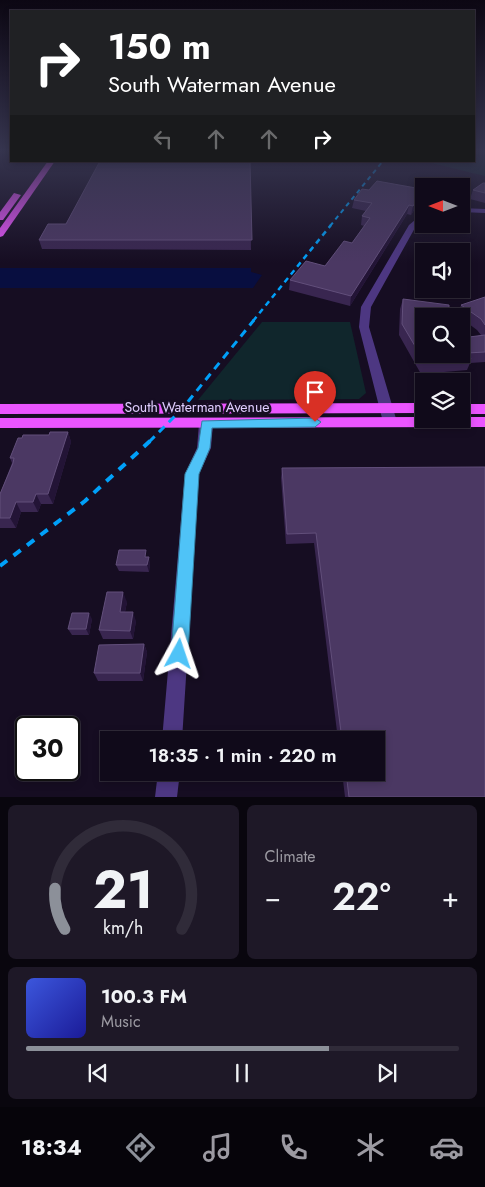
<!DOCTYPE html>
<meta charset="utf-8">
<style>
body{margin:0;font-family:Jost,sans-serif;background:#1e1827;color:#f1f3f6;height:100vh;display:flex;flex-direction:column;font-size:19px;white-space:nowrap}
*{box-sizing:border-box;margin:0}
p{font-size:16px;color:#9c9aa2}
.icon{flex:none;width:28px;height:28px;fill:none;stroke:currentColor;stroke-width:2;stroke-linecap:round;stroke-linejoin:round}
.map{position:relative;height:797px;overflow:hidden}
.sheet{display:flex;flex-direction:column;gap:8px;padding:8px;background:#09060e;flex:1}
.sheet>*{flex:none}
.banner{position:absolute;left:10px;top:10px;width:465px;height:152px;border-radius:0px;box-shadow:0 2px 8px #0003,0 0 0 1px #302b39;background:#202124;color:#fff;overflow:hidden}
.needle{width:32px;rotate:270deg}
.buttons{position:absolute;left:415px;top:178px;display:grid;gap:10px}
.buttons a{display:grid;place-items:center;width:55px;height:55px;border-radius:0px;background:#100a1a;box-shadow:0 2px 8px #0003,0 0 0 1px #302b39;font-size:25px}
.speed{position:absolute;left:15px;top:716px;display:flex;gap:10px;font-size:25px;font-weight:700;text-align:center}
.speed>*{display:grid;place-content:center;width:65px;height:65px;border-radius:50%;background:#100a1a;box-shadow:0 2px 8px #0003,0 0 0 1px #302b39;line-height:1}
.speed .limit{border:2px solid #111;border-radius:8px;background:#fff;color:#111}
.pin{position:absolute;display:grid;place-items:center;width:42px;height:42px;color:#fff;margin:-51px -21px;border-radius:50% 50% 50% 0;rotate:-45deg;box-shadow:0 0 5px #0007}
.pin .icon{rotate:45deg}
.me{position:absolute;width:55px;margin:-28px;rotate:5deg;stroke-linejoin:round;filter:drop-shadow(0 0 4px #0008)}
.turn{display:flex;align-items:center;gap:18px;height:105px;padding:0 15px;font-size:22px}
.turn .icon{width:65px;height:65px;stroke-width:2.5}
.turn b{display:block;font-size:35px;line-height:42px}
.lanes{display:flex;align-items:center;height:48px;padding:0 15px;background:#0003;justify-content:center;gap:25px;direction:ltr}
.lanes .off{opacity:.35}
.big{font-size:38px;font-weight:600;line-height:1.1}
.sheet .tile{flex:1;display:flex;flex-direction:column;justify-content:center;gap:8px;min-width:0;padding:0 18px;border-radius:8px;background:#1e1827}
.sheet .dial{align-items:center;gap:0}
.dial svg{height:130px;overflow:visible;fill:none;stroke:#302b39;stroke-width:7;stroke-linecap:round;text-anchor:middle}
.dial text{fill:#f1f3f6;stroke:none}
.song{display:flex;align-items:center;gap:15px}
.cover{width:60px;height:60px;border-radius:8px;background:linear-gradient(135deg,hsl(230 70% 55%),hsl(240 70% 35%))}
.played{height:5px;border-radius:2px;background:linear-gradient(90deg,#8c9099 70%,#302b39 70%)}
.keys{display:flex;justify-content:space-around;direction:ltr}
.heat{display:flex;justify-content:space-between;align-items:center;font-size:28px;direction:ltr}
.sheet .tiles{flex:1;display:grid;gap:8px;grid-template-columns:1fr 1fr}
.tile:last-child{grid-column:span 2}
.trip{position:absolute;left:100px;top:731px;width:285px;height:50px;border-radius:0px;background:#100a1a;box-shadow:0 2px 8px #0003,0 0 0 1px #302b39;font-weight:600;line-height:50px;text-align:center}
.tabs{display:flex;height:80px;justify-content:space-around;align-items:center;background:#06040a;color:#9c9aa2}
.tabs .icon{width:35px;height:35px}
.tabs .current{color:#8c9099}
.tabs b{font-size:22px;color:#f1f3f6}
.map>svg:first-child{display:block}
.green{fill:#10262c}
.water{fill:#080e40}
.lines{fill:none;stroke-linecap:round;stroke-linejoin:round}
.minor{fill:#4d3782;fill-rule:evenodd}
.major{fill:#eb55ff;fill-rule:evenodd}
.rail-far3{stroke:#00a0f9;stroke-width:2;stroke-dasharray:4.5 4;stroke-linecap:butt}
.rail-far2{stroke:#00a0f9;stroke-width:2.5;stroke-dasharray:5.5 4.5;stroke-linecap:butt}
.rail-far1{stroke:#00a0f9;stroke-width:3;stroke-dasharray:8 6;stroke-linecap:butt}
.rail{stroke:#00a0f9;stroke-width:4;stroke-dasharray:9 8;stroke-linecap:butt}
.wall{fill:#392650}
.shaded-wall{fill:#231436}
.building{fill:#4b3863;stroke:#624f7b}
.route{fill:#4fc3f7;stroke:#337fa1}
.labels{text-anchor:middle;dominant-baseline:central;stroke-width:5;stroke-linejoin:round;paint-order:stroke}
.street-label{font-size:14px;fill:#e0ceff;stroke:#160d22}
</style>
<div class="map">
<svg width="485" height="797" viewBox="0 0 485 797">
<rect width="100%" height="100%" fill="#160d22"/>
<g class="green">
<path d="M474,151H485V176L423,161H474Z"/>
<path d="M262,322H350L366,393L359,399L198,400Z"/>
</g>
<path class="water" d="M0,268H251V272L262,275L253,288H0Z"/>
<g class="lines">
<g class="minor">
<path d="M461,208L485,209V213L461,212Z"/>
<path d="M421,215H424V221L416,226L371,307L369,327L397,422L395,425H385L383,422L359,327L361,307L409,225Z"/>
<path d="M206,419L211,421L213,424L211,448L199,474L182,740H162L185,474L197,448L199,424L201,421Z"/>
<path d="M158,772H180L177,797H155Z"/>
</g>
<g class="major">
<path d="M48,161H55L3,236L0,237V228Z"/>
<path d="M14,193L21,195L3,220H0V212Z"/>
<path d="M424,403V413L0,414V404Z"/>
<rect x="461" y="404" width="24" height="10"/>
<path d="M424,417H485V427L0,428V418Z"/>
</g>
<path class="rail-far3" d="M330,226L383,161"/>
<path class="rail-far2" d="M253,321L331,225"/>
<path class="rail-far1" d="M149,442L182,409L254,320"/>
<path class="rail" d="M0,566L85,501L150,441"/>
</g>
<g class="wall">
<path d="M250,161L251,250L42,249L39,240L66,224Z"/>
<path d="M485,183V203L470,199L473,190Z"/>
<path d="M369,190L419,202L411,215L407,214L404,219L350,306L289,290L290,280L325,266L352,243L364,226L361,225L362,216L366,211L352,208L354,200Z"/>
<path d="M485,297V362L470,363L467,370L421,374L399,335L400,309L403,299L424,354L481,335L477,330L461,318V316L458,315L461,305Z"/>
<path d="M68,432L71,442L53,504H41L38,512H21L16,528H0V494L12,463L10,458L49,435Z"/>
<path d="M282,468L485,797H345L342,772H376V740H338L314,543L286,544L281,478Z"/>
<path d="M147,557L150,563L149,572L119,571L116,565Z"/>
<path d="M127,602L125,612L136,621L133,639H103L99,630Z"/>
<path d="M92,619L89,635H72L68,629Z"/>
<path d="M144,644L147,652L143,681H98L94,673Z"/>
</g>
<g class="shaded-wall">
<path d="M421,194L419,202L411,215L413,206Z"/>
<path d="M409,205L407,214L350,306L351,296Z"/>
<path d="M68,432L71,442L53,504L48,494Z"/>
<path d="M36,494L41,504L38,512L33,502Z"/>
<path d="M16,502L21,512L16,528L10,518Z"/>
<path d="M149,557L150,563L149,572L147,565Z"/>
<path d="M123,592L127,602L123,621L120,612Z"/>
<path d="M133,612L136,621L133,639L130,631Z"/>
<path d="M89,613L92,619L89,635L86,629Z"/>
<path d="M144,644L147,652L143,681L140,673Z"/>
</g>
<g class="building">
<path d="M100,161H250L252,240H39L48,224H66Z"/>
<path d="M377,181L416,188L421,194L413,206L409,205L406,210L351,296L290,280L306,261L325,266L344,241L352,243L370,218L362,216L372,203L354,200L362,189L369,190Z"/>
<path d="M483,183H485V193L473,190Z"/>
<path d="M485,297V325L481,319L461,305Z"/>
<path d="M403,299L449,305V316H424V354H461V338L485,335V352L467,353L471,359L425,363L402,324Z"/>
<path d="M50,432H68L48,494H36L33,502H16L10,518H0V494L13,463L14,458H10L18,438H22L23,435H49Z"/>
<path d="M485,467V797H349L346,772H376V740H342L316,533L287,534L282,468Z"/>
<path d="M119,550H146L145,557H149L147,565H116Z"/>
<path d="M107,592H123L120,612H133L130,631L99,630Z"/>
<path d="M72,613H89L86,629H68Z"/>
<path d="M144,644L140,673H94L99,645Z"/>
</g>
<linearGradient id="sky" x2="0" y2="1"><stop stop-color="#0c0713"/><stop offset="0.57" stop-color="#36354f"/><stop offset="1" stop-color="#36354f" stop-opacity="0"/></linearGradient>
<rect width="485" height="263" fill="url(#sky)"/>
<path class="route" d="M315,418L321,422L315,427L212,428L210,448L199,474L188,654L185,660L179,662L173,660L171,654L185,474L198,448L202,421Z"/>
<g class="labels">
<g class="street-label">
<text x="197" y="407">South Waterman Avenue</text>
</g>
</g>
</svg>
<div class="buttons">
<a><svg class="needle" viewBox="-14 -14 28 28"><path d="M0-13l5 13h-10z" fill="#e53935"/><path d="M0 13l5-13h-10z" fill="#9c9aa2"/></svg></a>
<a><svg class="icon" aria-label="sound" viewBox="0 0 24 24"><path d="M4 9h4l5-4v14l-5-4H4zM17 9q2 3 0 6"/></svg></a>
<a><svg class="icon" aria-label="search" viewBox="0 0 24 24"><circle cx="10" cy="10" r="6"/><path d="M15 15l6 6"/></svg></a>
<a><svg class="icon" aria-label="layers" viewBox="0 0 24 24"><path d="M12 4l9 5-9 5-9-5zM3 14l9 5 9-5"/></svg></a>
</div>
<div class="speed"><div class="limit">30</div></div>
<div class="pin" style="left:315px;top:422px;background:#d93025"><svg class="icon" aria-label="arrive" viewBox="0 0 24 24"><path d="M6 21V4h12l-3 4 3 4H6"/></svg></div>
<svg class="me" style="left:179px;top:654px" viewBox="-20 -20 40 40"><path d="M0-17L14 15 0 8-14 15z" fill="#4fc3f7" stroke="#fff" stroke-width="4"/></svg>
<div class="trip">18:35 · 1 min · 220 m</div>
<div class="banner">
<div class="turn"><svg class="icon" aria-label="right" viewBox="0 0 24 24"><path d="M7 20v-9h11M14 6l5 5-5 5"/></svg><div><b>150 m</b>South Waterman Avenue</div></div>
<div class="lanes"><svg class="icon off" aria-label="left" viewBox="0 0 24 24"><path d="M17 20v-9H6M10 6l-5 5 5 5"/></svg><svg class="icon off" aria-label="ahead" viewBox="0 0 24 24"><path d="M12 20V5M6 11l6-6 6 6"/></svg><svg class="icon off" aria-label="ahead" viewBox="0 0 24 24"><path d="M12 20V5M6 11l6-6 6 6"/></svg><svg class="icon" aria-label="right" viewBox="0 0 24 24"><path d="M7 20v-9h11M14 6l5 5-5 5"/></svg></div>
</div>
</div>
<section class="sheet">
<div class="tiles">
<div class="tile dial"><svg viewBox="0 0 100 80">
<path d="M14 69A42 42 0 1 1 86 69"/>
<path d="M14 69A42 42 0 0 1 8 44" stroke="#8c9099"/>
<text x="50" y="56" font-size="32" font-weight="700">21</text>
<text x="50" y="72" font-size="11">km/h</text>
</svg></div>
<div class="tile"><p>Climate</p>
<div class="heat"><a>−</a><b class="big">22°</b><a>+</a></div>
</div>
<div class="tile">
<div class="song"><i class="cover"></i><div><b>100.3 FM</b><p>Music</p></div></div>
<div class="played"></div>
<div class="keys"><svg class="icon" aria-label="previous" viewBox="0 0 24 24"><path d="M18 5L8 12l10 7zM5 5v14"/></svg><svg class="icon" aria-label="pause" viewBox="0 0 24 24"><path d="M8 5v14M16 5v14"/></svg><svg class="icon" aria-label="next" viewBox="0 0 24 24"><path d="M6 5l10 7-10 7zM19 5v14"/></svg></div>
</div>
</div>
</section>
<nav class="tabs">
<b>18:34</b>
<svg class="icon current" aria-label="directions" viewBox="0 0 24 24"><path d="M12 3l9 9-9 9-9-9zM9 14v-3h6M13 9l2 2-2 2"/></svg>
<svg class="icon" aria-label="music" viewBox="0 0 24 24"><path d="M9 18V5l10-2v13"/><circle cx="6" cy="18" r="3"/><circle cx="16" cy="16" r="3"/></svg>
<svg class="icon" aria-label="phone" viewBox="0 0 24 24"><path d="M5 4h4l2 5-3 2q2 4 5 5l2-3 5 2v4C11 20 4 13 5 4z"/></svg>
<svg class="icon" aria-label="climate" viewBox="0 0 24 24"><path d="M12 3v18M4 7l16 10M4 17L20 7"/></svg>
<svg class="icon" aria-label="car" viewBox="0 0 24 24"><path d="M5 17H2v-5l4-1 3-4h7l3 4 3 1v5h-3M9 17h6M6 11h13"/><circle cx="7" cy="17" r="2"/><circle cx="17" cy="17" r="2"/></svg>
</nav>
